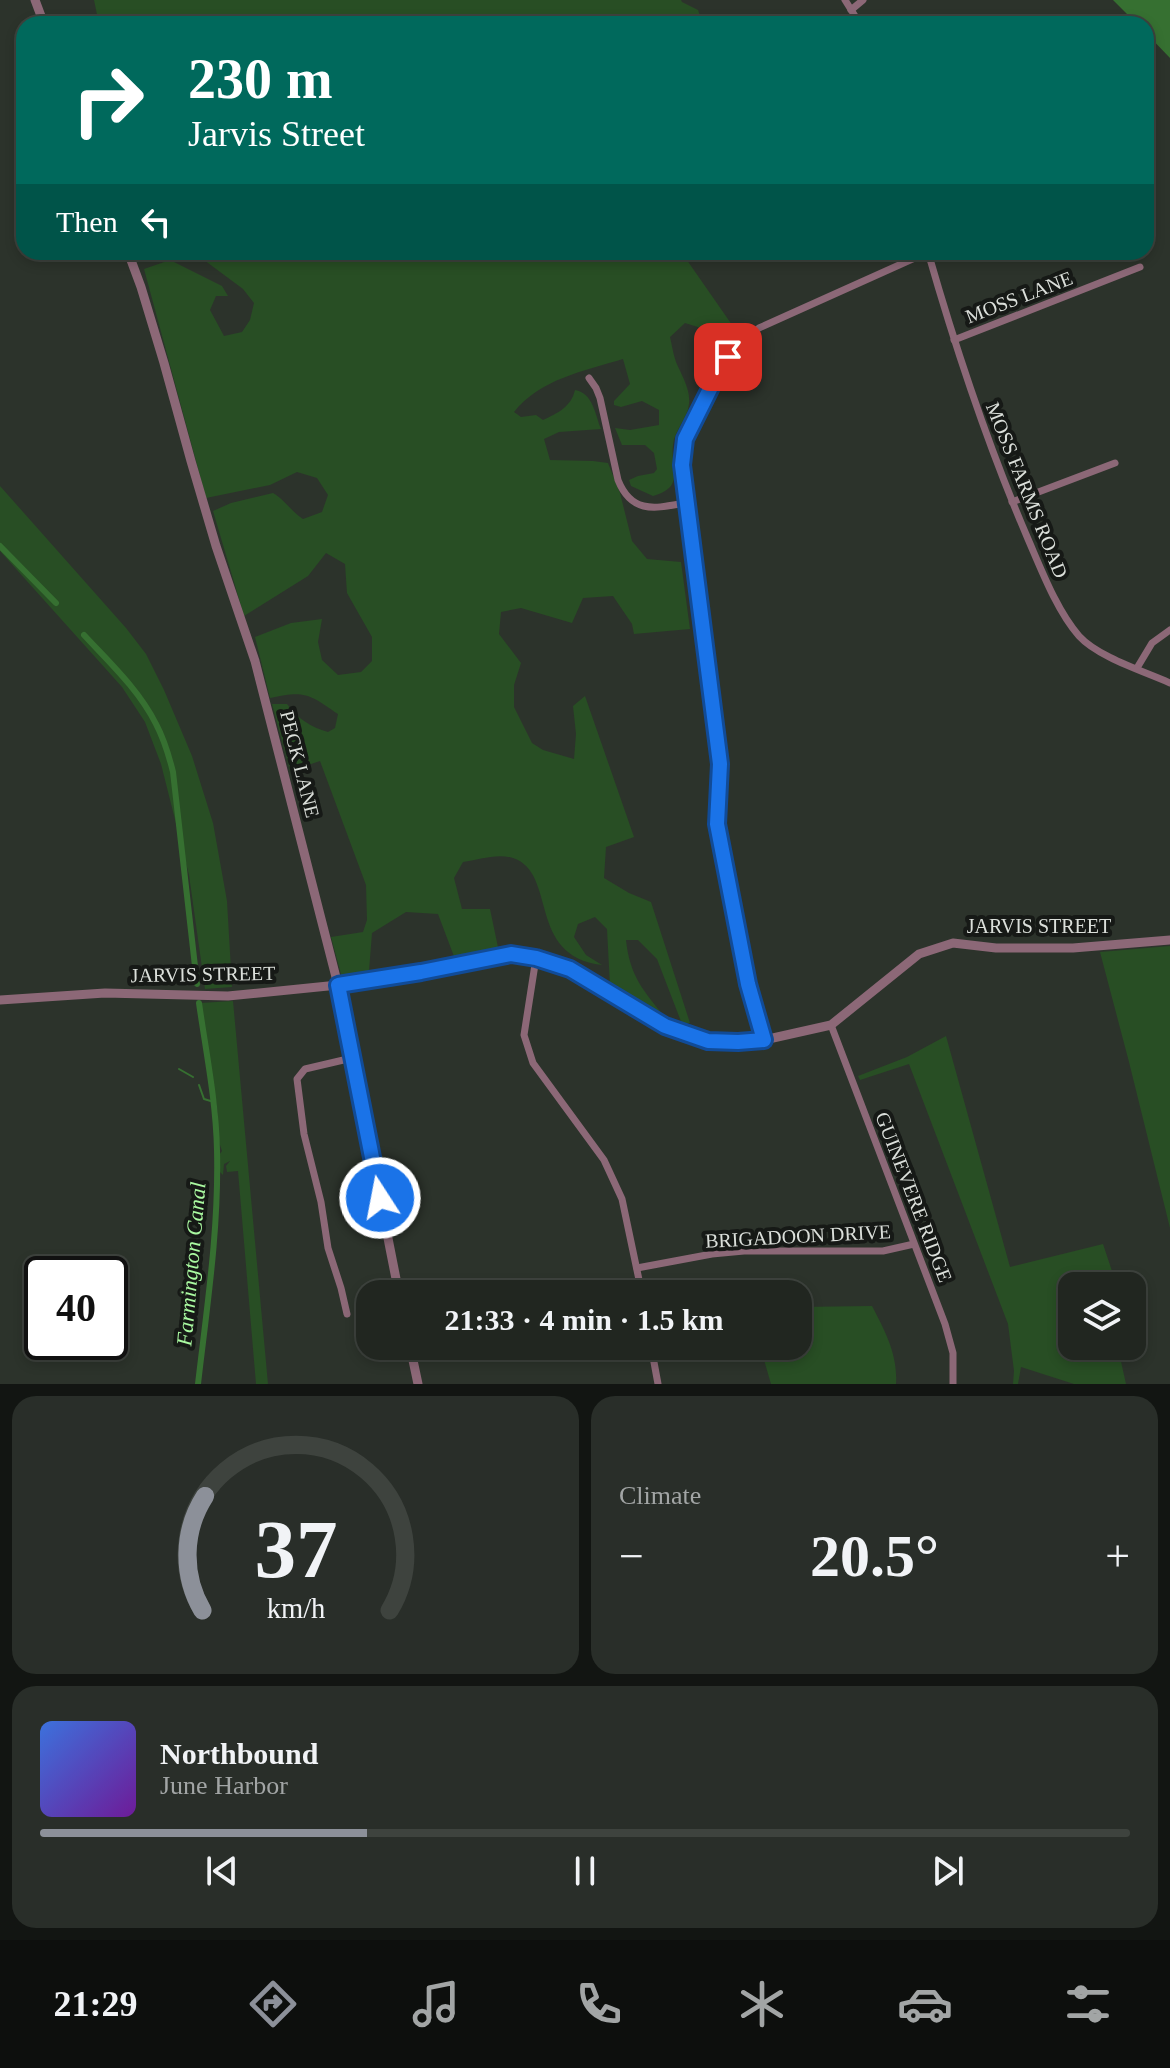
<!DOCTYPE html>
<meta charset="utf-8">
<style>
body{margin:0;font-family:Georgia,serif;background:#292e29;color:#f1f3f6;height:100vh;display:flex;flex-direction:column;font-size:30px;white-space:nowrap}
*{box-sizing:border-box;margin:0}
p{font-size:26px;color:#a2a5a5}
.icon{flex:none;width:44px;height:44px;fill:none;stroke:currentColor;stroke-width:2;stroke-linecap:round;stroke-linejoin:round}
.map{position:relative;height:1384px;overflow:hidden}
.panel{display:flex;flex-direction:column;gap:12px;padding:12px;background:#121512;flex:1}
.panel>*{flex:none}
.guide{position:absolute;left:16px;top:16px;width:1138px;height:244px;border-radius:24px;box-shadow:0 4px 12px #0003,0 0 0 2px #3e433e;background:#00695c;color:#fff;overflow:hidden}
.fabs{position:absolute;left:1058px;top:1272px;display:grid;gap:16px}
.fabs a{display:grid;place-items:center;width:88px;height:88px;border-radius:16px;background:#212620;box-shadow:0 4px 12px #0003,0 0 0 2px #3e433e;font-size:40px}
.speed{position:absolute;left:24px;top:1256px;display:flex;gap:16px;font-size:40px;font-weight:700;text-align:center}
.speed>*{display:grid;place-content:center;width:104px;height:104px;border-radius:50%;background:#212620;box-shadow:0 4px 12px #0003,0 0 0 2px #3e433e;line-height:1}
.speed .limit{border:4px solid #111;border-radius:12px;background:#fff;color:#111}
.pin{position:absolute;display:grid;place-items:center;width:68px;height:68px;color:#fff;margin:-34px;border-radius:16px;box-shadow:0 4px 12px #0006}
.me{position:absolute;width:88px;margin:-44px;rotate:349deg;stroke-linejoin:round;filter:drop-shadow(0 0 6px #0008)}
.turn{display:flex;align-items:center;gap:28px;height:168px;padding:0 40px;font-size:36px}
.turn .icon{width:104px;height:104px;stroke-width:2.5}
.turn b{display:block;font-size:56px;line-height:68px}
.then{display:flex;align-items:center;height:76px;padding:0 40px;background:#0003;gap:16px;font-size:30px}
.big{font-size:60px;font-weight:800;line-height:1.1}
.panel .tile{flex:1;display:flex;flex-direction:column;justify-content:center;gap:12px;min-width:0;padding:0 28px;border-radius:24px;background:#292e29}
.panel .dial{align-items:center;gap:0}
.dial svg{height:208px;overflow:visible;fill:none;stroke:#3e433e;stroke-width:7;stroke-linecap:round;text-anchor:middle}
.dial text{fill:#f1f3f6;stroke:none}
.song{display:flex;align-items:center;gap:24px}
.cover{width:96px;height:96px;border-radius:12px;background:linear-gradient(135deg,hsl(220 70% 55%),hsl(280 70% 35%))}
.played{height:8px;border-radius:4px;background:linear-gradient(90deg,#8c9099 30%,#3e433e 30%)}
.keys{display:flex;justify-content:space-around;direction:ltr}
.heat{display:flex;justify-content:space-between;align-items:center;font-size:44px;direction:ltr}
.panel .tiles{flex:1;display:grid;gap:12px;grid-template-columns:1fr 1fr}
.tile:last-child{grid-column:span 2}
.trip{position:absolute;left:356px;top:1280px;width:456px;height:80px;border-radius:24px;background:#212620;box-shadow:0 4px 12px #0003,0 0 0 2px #3e433e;font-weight:800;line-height:80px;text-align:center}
.dock{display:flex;height:128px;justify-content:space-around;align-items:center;background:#0d0f0d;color:#a2a5a5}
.dock .icon{width:56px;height:56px}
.dock .active{color:#8c9099}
.dock b{font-size:36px;color:#f1f3f6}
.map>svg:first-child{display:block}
.green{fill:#284e24}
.water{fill:#367031}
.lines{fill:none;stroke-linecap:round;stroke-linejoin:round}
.stream{stroke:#367031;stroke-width:2}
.canal{stroke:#367031;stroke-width:6}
.minor{stroke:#8c6877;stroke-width:7}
.tertiary{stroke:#8c6877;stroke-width:9}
.route-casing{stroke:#114b97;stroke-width:20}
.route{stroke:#1a73e8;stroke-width:14}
.labels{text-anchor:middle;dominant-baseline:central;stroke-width:8;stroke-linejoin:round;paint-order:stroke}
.street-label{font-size:20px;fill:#dbdfda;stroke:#161916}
.water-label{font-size:22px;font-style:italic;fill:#aafaa1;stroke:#161916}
</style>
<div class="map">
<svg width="1170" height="1384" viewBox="0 0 1170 1384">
<rect width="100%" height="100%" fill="#2c332b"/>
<g class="green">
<path d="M94,0H681L682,2L698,10L703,24H99Z"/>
<path d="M181,252H683L682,253L737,332L710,366L699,370L704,345L701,328L685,323L670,337C672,345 673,354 676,362C681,374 691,390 689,404C688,418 674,431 673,445C670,468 686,487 653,496L631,486L629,480L638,476L654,473L657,469L654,453L645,445H622L615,428L630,430L659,425V410L642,401L621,407L614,405V401L630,384L623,359C584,371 540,379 514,412L521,417L536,415L543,420C558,413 571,407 575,390C593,393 595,414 601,429L559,432L544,439L550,460L593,461L608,463L620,493L632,541L647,559L681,562L690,629L634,634L632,624L613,596L583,598L572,623L521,608L501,612L499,634L521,663L514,685V707L532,743L543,750L574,759L576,734L573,706L585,696L634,837L606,847L604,878L629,893L651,902L690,1023L682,1024L657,959L638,940H626C630,978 645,992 667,1020L610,986L607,929L595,917L578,924L574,937L586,955L602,965C526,956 558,873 513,858C497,853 478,860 463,862L454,878L462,909H490L499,952L455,959L438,914L406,912L372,933L369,971L342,978L331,937L363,932L367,920L366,885L320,761L290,771L272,704H287C298,719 311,727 328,732L335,728L338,714C309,694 305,690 270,698L255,637L291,623L322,619L318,642L322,660L338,675L361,672L372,661V637L347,593L345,564L326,553L308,576L244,616L213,511L231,503L273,493C285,500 291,511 303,519L322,512L328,495L317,478L297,472L270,485L206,498L144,269L170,260L222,286L228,296H216L210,310L224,336L242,332L250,320L254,303L243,289L200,257Z"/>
<path d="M0,486L126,628L146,654L164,690L192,756L213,823L227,901L232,987L205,989L189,875L161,764L145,722L122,687L0,551Z"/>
<path d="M1170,946V1228L1129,1062L1100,952Z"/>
<path d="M233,1001L268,1384H256L238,1171L227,1172L226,1166L230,1161L224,1164L223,1175L219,1171L220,1163L217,1158L222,1151L218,1139V1113L206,1041L202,1036L200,1003Z"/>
<path d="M946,1036L1010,1267L1103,1244L1117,1286H1072V1346H1132V1331L1139,1351L1120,1357L1126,1384H1074L1021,1367L1018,1384H1013L1014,1371L1008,1324L909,1064L860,1080L858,1076L907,1057Z"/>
<path d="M872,1306C885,1331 898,1355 896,1384H771L760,1346H798V1307Z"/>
</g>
<path class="water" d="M1113,0H1170V58L1146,33V24H1137Z"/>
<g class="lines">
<g class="stream">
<path d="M179,1069L193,1077"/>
<path d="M199,1085L204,1099L214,1102"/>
</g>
<g class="canal">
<path d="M0,546L56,603"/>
<path d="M84,635C110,663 139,690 156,724C164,739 169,756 173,772L197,984"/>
<path d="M198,1384C207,1306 219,1229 217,1150C216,1101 206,1052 199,1003"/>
</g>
<g class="minor">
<path d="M845,0L860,24"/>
<path d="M851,10L863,0"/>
<path d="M954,340L1140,267"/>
<path d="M589,378L596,388L600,398L618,480C632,515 656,508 686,503"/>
<path d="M1012,502L1115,463"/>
<path d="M1137,668L1152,643L1170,630"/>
<path d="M536,958L524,1035L533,1063L604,1160L622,1199L642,1294"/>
<path d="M831,1025L945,1324L953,1353V1384"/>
<path d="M764,1040L748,984L717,824L720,764L682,465L685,439L719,371L737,344L759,328L928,252C956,350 988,446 1028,539C1041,569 1057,611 1079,636C1098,657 1143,671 1170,683"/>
<path d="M637,1268L712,1254L744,1251H883L914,1244"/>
<path d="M347,1314L341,1288L328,1248L321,1202L304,1134L297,1079L305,1069L352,1058"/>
<path d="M651,1346L658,1384"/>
</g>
<g class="tertiary">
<path d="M35,0L44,24"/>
<path d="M128,252L141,287L164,363L191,461L216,546L255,661L338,985L399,1294"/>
<path d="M0,1000L105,993L228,996L338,985L421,972L511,954L536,958L570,969L665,1026L708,1041L738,1042L764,1040L831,1025L919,954L953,943L996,948H1073L1170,940"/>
<path d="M410,1346L418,1384"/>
</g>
</g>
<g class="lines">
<defs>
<path id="route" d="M380,1198L338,985L421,972L511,954L536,958L570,969L665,1026L708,1041L738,1042L764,1040L748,984L717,824L720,764L682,465L685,439L719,371L728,357"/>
</defs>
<use href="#route" class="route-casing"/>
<use href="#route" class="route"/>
</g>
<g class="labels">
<g class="street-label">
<text transform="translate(1019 297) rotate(-21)">MOSS LANE</text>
<text transform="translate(1027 490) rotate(68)">MOSS FARMS ROAD</text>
<text transform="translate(300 764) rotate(76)">PECK LANE</text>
<text x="1039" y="926">JARVIS STREET</text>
<text transform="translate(203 974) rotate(-1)">JARVIS STREET</text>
<text transform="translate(914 1197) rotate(69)">GUINEVERE RIDGE</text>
<text transform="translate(798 1236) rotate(-3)">BRIGADOON DRIVE</text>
</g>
<g class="water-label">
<text transform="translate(191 1264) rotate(-85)">Farmington Canal</text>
</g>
</g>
</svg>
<div class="fabs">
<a><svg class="icon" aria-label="layers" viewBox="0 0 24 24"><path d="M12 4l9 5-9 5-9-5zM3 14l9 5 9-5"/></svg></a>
</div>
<div class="speed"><div class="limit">40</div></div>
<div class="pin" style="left:728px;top:357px;background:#d93025"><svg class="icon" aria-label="arrive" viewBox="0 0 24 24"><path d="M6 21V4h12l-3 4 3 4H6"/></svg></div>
<svg class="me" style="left:380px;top:1198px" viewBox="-20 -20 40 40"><circle r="17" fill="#1a73e8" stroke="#fff" stroke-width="3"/><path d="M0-11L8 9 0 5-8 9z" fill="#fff"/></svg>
<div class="trip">21:33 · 4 min · 1.5 km</div>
<div class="guide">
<div class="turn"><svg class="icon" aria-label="right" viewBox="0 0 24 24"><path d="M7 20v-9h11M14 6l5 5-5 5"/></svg><div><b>230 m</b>Jarvis Street</div></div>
<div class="then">Then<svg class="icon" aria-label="left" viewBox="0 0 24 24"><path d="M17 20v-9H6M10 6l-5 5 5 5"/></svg></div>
</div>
</div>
<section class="panel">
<div class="tiles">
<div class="tile dial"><svg viewBox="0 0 100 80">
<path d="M14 69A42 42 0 1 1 86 69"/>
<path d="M14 69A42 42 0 0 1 15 25" stroke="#8c9099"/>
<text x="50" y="56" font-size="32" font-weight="700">37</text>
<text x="50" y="72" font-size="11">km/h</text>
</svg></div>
<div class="tile"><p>Climate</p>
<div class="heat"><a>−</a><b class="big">20.5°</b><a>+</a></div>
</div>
<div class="tile">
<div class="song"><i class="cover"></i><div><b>Northbound</b><p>June Harbor</p></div></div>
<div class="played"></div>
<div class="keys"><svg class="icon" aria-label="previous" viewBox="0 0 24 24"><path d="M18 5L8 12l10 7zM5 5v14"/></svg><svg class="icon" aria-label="pause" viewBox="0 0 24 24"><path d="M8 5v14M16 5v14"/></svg><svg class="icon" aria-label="next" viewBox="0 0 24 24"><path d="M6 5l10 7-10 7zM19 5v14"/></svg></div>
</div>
</div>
</section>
<nav class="dock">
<b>21:29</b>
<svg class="icon active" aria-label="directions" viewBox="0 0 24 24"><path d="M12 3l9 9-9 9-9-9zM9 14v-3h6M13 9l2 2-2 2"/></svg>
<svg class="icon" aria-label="music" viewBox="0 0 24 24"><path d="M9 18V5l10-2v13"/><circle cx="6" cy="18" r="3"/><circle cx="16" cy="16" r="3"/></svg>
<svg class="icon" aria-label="phone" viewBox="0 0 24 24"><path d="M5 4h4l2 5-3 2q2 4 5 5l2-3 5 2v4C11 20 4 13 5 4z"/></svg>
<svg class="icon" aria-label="climate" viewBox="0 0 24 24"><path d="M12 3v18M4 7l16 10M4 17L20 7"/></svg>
<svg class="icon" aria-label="car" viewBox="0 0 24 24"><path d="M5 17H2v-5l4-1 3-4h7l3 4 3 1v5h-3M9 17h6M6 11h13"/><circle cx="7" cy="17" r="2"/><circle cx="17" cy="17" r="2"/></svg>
<svg class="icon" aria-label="filters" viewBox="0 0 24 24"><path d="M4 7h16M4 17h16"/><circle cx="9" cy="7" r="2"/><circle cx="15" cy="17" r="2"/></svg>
</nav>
